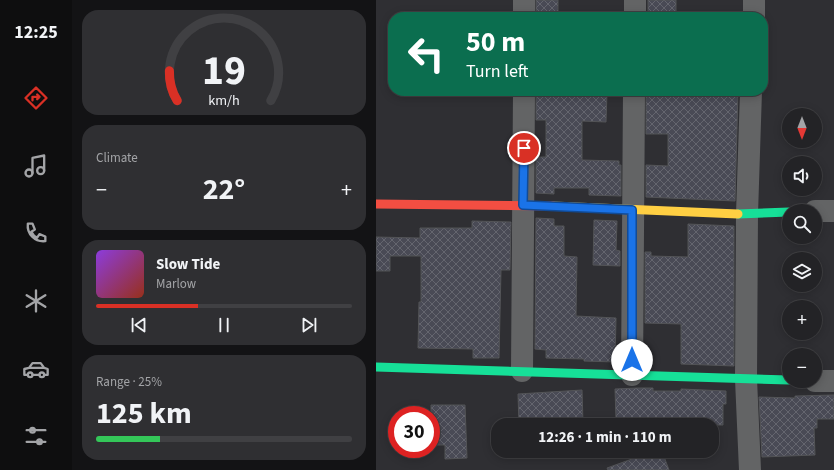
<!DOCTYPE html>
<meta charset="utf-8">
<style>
body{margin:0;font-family:"Source Sans 3",sans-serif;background:#2f2f32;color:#f1f3f6;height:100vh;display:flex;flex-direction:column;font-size:15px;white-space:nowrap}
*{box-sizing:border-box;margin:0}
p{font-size:13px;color:#a3a4a7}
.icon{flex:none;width:22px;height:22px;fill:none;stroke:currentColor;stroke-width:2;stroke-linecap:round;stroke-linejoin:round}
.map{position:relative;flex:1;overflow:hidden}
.details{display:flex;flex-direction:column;gap:10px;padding:10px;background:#131315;width:304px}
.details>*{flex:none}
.guide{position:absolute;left:12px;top:12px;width:380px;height:84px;border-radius:16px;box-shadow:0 2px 10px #0003,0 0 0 1px #404043;background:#0b6e4f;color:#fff;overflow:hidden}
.needle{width:26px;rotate:180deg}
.tools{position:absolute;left:406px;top:108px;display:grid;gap:8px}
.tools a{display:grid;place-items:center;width:40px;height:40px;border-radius:50%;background:#232326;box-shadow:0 2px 10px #0003,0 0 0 1px #404043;font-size:20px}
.speed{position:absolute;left:12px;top:406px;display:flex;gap:8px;font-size:20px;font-weight:700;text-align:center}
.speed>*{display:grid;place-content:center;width:52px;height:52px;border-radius:50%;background:#232326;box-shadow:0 2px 10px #0003,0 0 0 1px #404043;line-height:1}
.speed .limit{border:6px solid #d22;background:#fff;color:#111}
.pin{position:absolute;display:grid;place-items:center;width:34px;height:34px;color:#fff;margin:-17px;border:2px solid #fff;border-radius:50%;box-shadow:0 1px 4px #0007}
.me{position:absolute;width:44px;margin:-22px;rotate:0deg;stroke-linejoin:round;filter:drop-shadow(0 0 3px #0008)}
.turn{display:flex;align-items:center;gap:14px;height:84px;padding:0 12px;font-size:18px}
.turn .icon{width:52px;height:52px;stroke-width:2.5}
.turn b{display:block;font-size:28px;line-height:34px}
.big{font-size:30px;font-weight:700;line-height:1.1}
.details .card{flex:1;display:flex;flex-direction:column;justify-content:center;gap:6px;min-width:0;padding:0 14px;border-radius:16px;background:#2f2f32}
.details .dial{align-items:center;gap:0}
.dial svg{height:104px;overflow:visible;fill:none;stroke:#404043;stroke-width:7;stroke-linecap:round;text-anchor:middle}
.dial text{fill:#f1f3f6;stroke:none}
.song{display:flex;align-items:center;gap:12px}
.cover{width:48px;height:48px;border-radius:6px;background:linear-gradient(135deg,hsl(270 70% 55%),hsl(10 70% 35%))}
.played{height:4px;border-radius:2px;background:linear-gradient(90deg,#d93025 40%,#404043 40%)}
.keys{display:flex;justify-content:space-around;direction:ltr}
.heat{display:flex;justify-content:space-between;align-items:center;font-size:22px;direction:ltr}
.charge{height:6px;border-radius:3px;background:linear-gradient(90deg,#34c759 25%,#404043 0)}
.trip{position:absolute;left:115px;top:418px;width:228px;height:40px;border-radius:16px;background:#232326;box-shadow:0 2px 10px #0003,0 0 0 1px #404043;font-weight:700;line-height:40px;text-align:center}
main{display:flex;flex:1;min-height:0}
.tab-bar{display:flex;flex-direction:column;width:72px;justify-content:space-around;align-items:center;background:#0e0e0f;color:#a3a4a7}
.tab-bar .icon{width:28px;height:28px}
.tab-bar .selected{color:#d93025}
.tab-bar b{font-size:18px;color:#f1f3f6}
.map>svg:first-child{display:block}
.building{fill:url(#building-cross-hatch);stroke:#535457}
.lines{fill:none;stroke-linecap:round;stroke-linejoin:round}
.street{stroke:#636465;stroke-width:22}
.fast{stroke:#16e098;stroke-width:9}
.slow{stroke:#ffcf43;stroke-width:9}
.jam{stroke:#f24e42;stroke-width:9}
.route-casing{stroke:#114b97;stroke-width:10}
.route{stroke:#1a73e8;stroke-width:7}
</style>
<main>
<nav class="tab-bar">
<b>12:25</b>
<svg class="icon selected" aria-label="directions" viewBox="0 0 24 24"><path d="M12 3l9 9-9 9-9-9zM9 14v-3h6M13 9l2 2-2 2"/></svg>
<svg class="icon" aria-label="music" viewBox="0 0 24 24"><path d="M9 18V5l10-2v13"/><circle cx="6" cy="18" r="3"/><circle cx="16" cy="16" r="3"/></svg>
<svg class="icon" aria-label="phone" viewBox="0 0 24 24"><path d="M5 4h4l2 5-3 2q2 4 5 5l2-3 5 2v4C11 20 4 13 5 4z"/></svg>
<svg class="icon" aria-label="climate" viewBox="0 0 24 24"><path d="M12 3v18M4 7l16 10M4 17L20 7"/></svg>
<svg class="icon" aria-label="car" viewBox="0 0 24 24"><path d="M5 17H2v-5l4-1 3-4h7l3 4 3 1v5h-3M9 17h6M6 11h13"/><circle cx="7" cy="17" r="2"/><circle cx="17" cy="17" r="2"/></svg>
<svg class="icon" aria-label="filters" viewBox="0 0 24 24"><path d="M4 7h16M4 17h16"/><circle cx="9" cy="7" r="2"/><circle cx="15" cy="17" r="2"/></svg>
</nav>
<section class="details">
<div class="card dial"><svg viewBox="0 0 100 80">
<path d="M14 69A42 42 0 1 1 86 69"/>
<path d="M14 69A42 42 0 0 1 8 46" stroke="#d93025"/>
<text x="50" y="56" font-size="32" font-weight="700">19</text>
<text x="50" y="72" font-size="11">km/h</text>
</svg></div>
<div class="card"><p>Climate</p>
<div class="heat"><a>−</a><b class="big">22°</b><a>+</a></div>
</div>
<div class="card">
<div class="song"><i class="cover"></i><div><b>Slow Tide</b><p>Marlow</p></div></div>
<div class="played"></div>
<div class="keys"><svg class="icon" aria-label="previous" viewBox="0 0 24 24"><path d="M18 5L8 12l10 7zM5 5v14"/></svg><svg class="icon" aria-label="pause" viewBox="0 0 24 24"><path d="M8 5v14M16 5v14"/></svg><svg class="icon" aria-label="next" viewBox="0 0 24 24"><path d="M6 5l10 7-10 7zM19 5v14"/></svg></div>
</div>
<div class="card"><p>Range · 25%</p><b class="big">125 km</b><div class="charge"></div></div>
</section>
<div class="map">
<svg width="458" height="470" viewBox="0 0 458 470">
<defs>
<pattern id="building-cross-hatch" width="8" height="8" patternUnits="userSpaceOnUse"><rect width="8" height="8" fill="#494a55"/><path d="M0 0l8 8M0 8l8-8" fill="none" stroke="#64656e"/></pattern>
</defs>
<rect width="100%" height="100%" fill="#2f2f33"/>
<g class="building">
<rect x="160" y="0" width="22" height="15"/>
<rect x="272" y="0" width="28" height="17"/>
<path d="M160,91L231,92L230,122L206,121V160L243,161V165H245V196L213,195V188H178V194L160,193V157H170V120H160Z"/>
<path d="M270,91H362L359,201L270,197V165L292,166V134H270Z"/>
<path d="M160,218L178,219V226H188V256L201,257L200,316L240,318L239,362L208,361V359L170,358V350L159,349Z"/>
<path d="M218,220L241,221L240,250L244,251V266L217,265Z"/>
<path d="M96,221L135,222L134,270H125L123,358H97V349L42,348L43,302H45V256H14V271H0V237L44,238V228H96Z"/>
<path d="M312,224L358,226V366L305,364V324L269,323V252H275V256L312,257Z"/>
<path d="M262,388H277V391H305V389L350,391V404H347V425H247V419H240L239,389Z"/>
<path d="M206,390L207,423L143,425L142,394Z"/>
<path d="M458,395V419H441V428H438L439,455L386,457L383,397L419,398V396Z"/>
<path d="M55,405H89L91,458L69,459V445H55Z"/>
<path d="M278,451H286L293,470H232L231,468Z"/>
</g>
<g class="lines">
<g class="street">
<path d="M148,17V0"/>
<path d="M259,17V0"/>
<path d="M378,17V0"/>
<path d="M439,211H458"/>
<path d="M146,371L148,91"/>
<path d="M256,375L258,91"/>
<path d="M439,381H458"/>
<path d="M374,470L370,379L371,214L375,91"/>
</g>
<g class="fast">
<path d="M362,214L413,212"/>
<path d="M0,367L413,380"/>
</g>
<path class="slow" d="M177,206L362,214"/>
<path class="jam" d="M0,204L177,206"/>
</g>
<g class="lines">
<defs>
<path id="route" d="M148,148L147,205L256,210V360"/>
</defs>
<use href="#route" class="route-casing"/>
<use href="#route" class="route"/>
</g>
</svg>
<div class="tools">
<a><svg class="needle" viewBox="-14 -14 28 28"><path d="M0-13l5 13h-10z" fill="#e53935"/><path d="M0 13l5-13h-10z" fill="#a3a4a7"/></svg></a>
<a><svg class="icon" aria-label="sound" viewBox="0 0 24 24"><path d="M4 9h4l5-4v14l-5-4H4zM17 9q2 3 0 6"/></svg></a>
<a><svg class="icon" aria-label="search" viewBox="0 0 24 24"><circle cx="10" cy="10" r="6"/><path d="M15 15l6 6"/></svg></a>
<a><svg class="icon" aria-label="layers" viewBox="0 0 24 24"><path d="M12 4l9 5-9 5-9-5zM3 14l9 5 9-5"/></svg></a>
<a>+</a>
<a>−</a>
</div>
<div class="speed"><div class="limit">30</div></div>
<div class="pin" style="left:148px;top:148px;background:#d93025"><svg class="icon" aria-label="arrive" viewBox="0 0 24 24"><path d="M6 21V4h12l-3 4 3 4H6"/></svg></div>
<svg class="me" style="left:256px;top:360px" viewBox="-20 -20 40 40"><circle r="19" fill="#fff"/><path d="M0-13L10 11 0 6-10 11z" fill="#1a73e8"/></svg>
<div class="trip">12:26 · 1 min · 110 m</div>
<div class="guide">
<div class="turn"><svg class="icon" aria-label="left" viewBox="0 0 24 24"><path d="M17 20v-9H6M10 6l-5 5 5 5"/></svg><div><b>50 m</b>Turn left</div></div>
</div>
</div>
</main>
